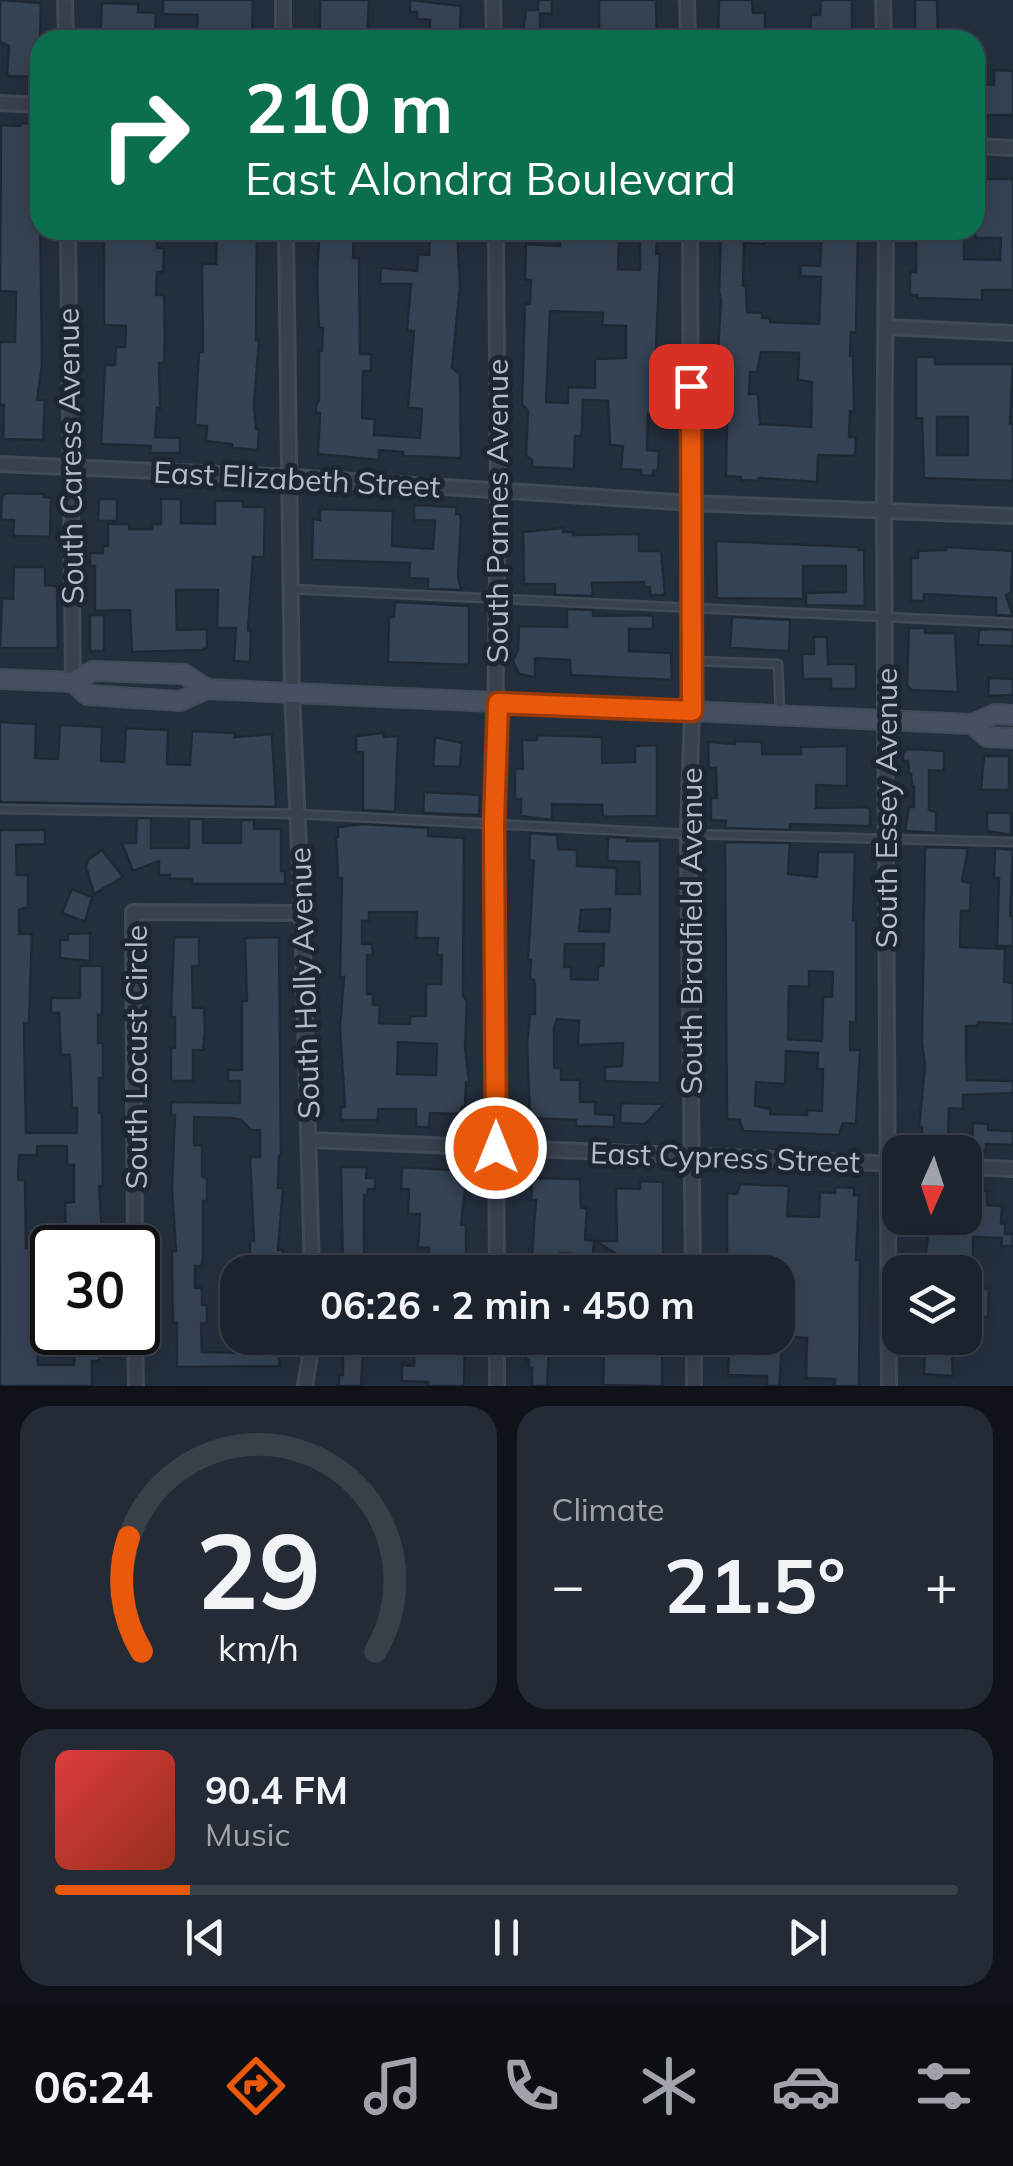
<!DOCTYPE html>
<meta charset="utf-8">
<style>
body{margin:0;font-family:Mulish,sans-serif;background:#242b36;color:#f1f3f6;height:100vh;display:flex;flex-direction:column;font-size:38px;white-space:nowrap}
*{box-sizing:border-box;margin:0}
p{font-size:32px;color:#a0a4aa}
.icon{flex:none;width:55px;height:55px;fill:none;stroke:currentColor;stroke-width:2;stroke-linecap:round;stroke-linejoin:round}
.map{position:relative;height:1386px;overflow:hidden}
.side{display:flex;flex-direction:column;gap:20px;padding:20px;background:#0f1319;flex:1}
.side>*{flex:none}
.hud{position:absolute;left:30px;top:30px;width:955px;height:210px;border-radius:30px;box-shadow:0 10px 40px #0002,0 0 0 2px #39404a;background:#0b6e4f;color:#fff;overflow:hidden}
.needle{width:65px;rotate:183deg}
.fabs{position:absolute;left:882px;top:1135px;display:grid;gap:20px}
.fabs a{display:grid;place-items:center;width:100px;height:100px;border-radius:20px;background:#1b232e;box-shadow:0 10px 40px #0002,0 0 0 2px #39404a;font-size:50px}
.speed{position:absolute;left:30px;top:1225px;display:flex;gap:20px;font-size:50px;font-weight:700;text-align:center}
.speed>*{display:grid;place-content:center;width:130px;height:130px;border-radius:50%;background:#1b232e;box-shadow:0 10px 40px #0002,0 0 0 2px #39404a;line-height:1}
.speed .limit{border:5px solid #111;border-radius:15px;background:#fff;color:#111}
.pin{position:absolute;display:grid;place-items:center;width:85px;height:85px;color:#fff;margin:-42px;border-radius:20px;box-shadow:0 5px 15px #0006}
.me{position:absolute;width:110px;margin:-55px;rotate:0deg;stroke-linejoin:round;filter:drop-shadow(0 0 8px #0008)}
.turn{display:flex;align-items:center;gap:35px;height:210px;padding:0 50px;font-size:45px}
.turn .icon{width:130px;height:130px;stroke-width:2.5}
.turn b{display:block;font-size:70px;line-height:85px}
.big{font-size:75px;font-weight:700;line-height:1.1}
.side .tile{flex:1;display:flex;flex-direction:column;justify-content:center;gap:15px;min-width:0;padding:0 35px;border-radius:30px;background:#242b36}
.side .dial{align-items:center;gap:0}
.dial svg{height:260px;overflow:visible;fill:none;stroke:#39404a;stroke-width:7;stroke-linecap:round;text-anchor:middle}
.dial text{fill:#f1f3f6;stroke:none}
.song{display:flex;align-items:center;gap:30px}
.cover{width:120px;height:120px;border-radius:15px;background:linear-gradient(135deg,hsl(0 70% 55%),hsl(10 70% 35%))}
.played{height:10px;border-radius:5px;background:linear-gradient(90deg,#ea580c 15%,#39404a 15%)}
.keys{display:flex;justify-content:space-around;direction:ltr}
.heat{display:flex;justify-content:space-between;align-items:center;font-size:55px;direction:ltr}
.side .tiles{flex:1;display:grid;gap:20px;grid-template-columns:1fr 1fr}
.tile:last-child{grid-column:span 2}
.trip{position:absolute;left:220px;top:1255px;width:575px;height:100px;border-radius:30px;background:#1b232e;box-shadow:0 10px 40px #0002,0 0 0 2px #39404a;font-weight:700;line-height:100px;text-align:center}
.tabs{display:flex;height:160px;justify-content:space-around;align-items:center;background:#0b0e12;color:#a0a4aa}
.tabs .icon{width:70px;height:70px}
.tabs .on{color:#ea580c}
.tabs b{font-size:45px;color:#f1f3f6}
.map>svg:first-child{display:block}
.building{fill:#364354;stroke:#1f2835;stroke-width:2.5;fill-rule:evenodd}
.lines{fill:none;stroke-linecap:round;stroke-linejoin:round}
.service-casing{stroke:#414a57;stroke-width:11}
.minor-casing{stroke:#414a57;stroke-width:18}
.secondary-casing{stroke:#414a57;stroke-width:22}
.service{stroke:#38414e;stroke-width:6}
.minor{stroke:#38414e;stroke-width:12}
.secondary{stroke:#465061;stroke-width:18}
.route-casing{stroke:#983908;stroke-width:25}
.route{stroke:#ea580c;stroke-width:18}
.labels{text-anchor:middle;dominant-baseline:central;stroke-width:10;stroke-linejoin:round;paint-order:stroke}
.street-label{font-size:30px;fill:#b4bcc9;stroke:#1d2633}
</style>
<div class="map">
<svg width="1013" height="1386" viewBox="0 0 1013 1386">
<rect width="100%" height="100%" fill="#242f3e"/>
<g class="building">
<path d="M0,0L41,3L39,77L7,76L9,46L0,42Z"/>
<path d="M163,0H253L252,40H231V30L197,29L198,15L163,14Z"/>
<path d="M320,0H369L367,40H320Z"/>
<path d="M410,0L461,6L460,29L443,31V40H430V20L417,19V12H410Z"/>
<path d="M538,0H552V14L540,13V32H523L526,10H538Z"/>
<path d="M599,0H656L657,37L599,38Z"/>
<path d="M719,0H752L753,13H765V40H718Z"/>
<path d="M821,0H852V40H810L811,15H820Z"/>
<path d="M915,0H937L938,40H915Z"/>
<path d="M102,3L138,4V12L156,13L155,40H100Z"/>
<path d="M994,70L1013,71V115H975V84L994,85Z"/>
<path d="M22,123L34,124V135H40V172H36L35,193L40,194L42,366L37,400H45L43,440L3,439L4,405H0V342H15L16,292L0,291L1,125L20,126Z"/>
<path d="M979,179H1013V290H982V300L918,298L917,295H910V272H916V230H964V259L1000,260L1001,238H975Z"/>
<path d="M104,230H157V248H164L163,272H157L156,295H164L165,337L164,363H159L160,409L157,408L155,437L180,438V453H150L151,446L101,444L105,365H115L116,347H125L126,326L104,325Z"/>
<path d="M217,230H257L256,340H259L254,406L256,429L259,430L258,450L232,448V444L206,441L207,426L195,425L199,352H203L202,264H216Z"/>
<path d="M328,230H354L353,258H359L360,354H371V371H363L362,418L375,419L374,435L420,438L422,409L408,408L414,331H407L411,284H380L381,268L417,271L418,254L429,255L430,230H457L460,285L452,368L460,374L461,458L403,456V452L379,450V460L318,454L320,413H316V406L319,400V351H322L323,328H319L317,278L319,239H328Z"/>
<path d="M640,230H658L656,254H660L655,372H661V400L659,413H648L647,450L659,451L658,470L653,471V476L641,475V470L621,469L623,446L610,445L608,401L583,400L582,429L581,436H575L574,469L532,467V460L526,455L528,411L522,404L525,304H530L531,280H525L526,244L560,246V237L619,241L618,269L640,270ZM550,311L603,313L602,325L626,326V358L595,359V388L568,387V403L546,402Z"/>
<path d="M721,230L765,232L764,244L744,243L743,286H746L747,312L762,313V318H770V322L819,324L821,277L800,276L801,265L820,266L822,230H858L856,333L851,332L850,356H853L854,412L850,411L849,437H856L855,456L818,455L817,482L759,478V481L741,480V477L726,476L727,420L721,419V412L718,411L716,383L721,300L719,292ZM761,352L799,353L798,380L812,382L811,427L760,424L758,394H749L750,372H757Z"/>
<path d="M916,357H935V364H1013L1010,424H1013V481L924,478L922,418H916ZM937,417H968V455H937Z"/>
<path d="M8,493L44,494V497L51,498L50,537L13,536L14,520H1L2,496Z"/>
<path d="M99,499H117V521H98Z"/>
<path d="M161,499H181V523L215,524V501H243V507H265L264,557H253L248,630L251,631L250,662L234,661L236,628H217L218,590H176L177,630L207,629V648L201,650L132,652L130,610L95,611V566H90V553H103V546H108V524H129V529H152V524H161Z"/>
<path d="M414,505L457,507L456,514H460L461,520L458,577L461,590L428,589V579L409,578L410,563L312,560L313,519L320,520V509L393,511L392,546L433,549L435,521L414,520Z"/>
<path d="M563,528V532H573V535L639,534V551H661L665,595H650V587H644V582L592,583L593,596L555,595V584H524L523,532Z"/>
<path d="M716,541L858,547V550H864L865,606L806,605V593L846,592V566H803V599L717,598Z"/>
<path d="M946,547L1013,551L1011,592L1006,595L1013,616L996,615V598L924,594V601H911V558H918V551L946,550Z"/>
<path d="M14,567H45V585L57,586L58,648H0L2,598L13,599Z"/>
<path d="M395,602L469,606V665L388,662L389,617H394Z"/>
<path d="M567,609L593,610V616L653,615V629H629V651L671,653L672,680L571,675L570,660L535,658V677L519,674L513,661L518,650L519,626L567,627Z"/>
<rect x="90" y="615" width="14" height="36"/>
<path d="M732,617L790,620L789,651L730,648Z"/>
<path d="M909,628H925V633H955L958,692L911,690L907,685Z"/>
<path d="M996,629L1013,630V646L978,645L979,630Z"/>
<path d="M814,637H827L828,664H856V689H831V679H803L802,654H814Z"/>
<path d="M989,678L1013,679V695L988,696Z"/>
<path d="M0,722L36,724L35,758L58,759L60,725L102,727L101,761L124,762L126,728L168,730L167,764L190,765L192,731L235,733L234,737L272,734L276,807L0,802Z"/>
<path d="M384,733V737L398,736L395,812L363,810V752H356V736Z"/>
<path d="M537,735L602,737V763L635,762V746L657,745V816L603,817L602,805L552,804V820L521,816V799H515V769H523L522,740H537Z"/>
<path d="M435,737L462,743L460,767L433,766Z"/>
<path d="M735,741L762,742V754H801V747L847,746V786L816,785V808L866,807L870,809V826L790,824V830L725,828L726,821L711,820V798H717L716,768H709L708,742L735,744Z"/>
<path d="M908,749L944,751V771L929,770V810L936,812V833L905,831L909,807H914V786H912L911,774H909L908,761H903V753Z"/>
<path d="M984,756H1009V790H981Z"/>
<path d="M424,792L480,795L479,815L423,813Z"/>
<path d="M987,813H1011V835L987,831Z"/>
<path d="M137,818H151V848H189V819H203V843H241V820H254V829H281V871H285V884H192V879H170V875H159V861L133,871L122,843H136Z"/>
<path d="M364,824L428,828V836L464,838L463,996L467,1001L465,1047L469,1082H466L465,1107H462L461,1114L430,1113L429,1127H416V1109H378V1120H341V1107H345L340,1027L344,977L340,978L342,878H338L336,837H338V827ZM369,912H417L416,938H438L437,955H442L441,984H426V1016H410V1024L379,1023L380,1005H373V994H367V955H373L372,944H362V921H369ZM398,1042L437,1044L436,1075L397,1074Z"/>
<path d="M0,830H45V844L16,845L17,875H28V907L19,910V934H32L29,1023H24L26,1133H77V1108H72L70,1055H61L59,1013H51V998H80V966H102V1015H98V1043H103V1078H99V1113H102L103,1186H99L103,1248L66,1246L65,1203L74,1202V1165H67V1146H37V1155H19L18,1180H25L26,1248H49V1265H31V1317H36L38,1365H74L75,1333L103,1335L99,1361H92V1386H0Z"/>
<path d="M530,833L557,835L558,849L577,850V866L617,868L616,894H640L639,862L607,861L608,837L628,838L627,841H660V1083L605,1081V1067L622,1066L623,1043L578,1045L579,1021L557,1019L554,1028V1068H561V1080H580V1102H595V1114L614,1115V1127L576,1126V1120L530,1118L527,1044L530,1014H535V986L534,980L530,979L531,960H528L534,861L529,860ZM610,909L609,932L579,931L581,910ZM565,944H604L603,966H598V980L571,979V967H564Z"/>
<path d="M725,842L790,843L788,874L817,877L818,852H855L853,920H856V1023L850,1022V1050H860L856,1124L843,1123L839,1135L743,1131L740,1120L727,1119ZM809,971L833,972L832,997H823L822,1041L788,1039L789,986L809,987ZM786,1051L818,1053L817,1069H823L822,1111L807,1110V1115L770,1114V1109L755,1106L756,1082L785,1084Z"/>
<path d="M925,847L968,848L962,881L971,883L970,911H961L960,947L1005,949L1004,982L1013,983V1024L978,1022L977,1026H966V1053L967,1080L1013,1081V1093L963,1095V1109L949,1108L948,1138H942V1146L922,1145V1127H919L925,1066L922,1043Z"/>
<path d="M995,848L1013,850L1010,916H1013V946H997L999,878H994Z"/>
<path d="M102,850L123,877L94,894L86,867L88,860Z"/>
<path d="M72,889L92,897L85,922L62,913Z"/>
<path d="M90,933V961L60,958V940H68V934Z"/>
<path d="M174,937H199V966H192L193,1004V1008H204L205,1032L203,1050H193V1081H171V1048H175V1017H171Z"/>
<path d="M279,937L281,1155L279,1156L278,1188H283L278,1250H283V1272H260V1267H250V1241H254L250,1157H260V1130H251L241,1120L232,1118L194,1117V1145H202V1176L207,1179V1201H203V1258L202,1266H195V1288H202V1305H207V1323H201L202,1352L254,1353V1338H276L280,1366L177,1367V1323L173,1322L172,1273V1251H176L172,1187L175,1115H171V1102L240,1103V1081H228V1070H242V1001H247L245,938Z"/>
<path d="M621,1103L664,1104L645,1124L620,1123Z"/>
<path d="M973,1123L988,1124V1130L1013,1131V1145L986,1144V1150H972Z"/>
<path d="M341,1167H367L366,1178H375V1189H368L367,1195H364V1272H343Z"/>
<path d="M402,1167L467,1171L461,1225H466V1272H429V1248L418,1247L420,1214H408L409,1189H401Z"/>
<path d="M532,1178L580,1179L581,1208H587L585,1240L594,1241L593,1255L560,1253V1269H531L536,1200H531Z"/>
<path d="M640,1181L663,1182V1272H639V1258H623L596,1241H617L616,1188L640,1189Z"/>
<path d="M740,1184L789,1186L787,1216L819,1217L820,1192L835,1193V1187L854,1188V1195H859L856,1260H860L859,1386H834L835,1379L806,1378L807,1338L778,1336V1262L754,1261L753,1272L727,1271V1193L737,1194Z"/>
<path d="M974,1190L987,1191V1205L1002,1206L1001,1223L1005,1224V1234H1013V1246H1001L1002,1238L973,1237V1272H924L928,1233L932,1234L933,1226L967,1228L968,1222H972Z"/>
<path d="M969,1288L989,1289L988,1317H965Z"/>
<path d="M343,1338H364L361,1386H339V1375H343Z"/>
<path d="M415,1338L465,1342L464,1386H428V1382L402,1381V1365L414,1366Z"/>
<path d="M572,1338L623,1341V1338H662V1386L603,1385L604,1354L571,1353Z"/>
<path d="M730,1338H752V1346L782,1348L779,1386H767V1376L728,1375Z"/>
<path d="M925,1338H951L953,1376L924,1374Z"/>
<path d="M526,1345L549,1346L547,1386H532V1368L529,1367V1360H526Z"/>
</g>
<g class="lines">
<defs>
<g id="service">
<path d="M291,589L1013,623"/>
<path d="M694,661L778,664L780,712"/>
<path d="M0,809L298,814L688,834L1013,842"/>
</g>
<g id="minor">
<path d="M65,0L66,40"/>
<path d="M283,0V40"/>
<path d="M493,0L494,40"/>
<path d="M687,0L688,40"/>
<path d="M883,0L884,40"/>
<path d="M0,103L40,105"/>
<path d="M975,146L1013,148"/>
<path d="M68,230L73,682"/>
<path d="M286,230L292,694L302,913L312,1272"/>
<path d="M496,230L498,491L494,824L497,1272"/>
<path d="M690,230L692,711L688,834L693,1272"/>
<path d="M886,230L884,510L889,1386"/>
<path d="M886,327L1013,333"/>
<path d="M0,464L291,477L692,503L1013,516"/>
<path d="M309,1140L900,1164"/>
<path d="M965,1167L1013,1169"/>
<path d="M135,1248L133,912L302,913"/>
<path d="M135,1332L136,1386"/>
<path d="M497,1338V1386"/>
<path d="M694,1338V1386"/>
<path d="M305,1386L313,1338"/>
</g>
<g id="secondary">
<path d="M0,679L73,682L93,671L184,674L207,689"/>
<path d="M73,682L87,695L180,701L207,689L972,724L995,714L1013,715"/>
<path d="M972,724L987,737L1013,738"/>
</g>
</defs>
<use href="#service" class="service-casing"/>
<use href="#minor" class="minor-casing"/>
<use href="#secondary" class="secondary-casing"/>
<use href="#service" class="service"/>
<use href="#minor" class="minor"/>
<use href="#secondary" class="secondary"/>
</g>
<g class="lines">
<defs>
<path id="route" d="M496,1148L494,824L498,703L692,711L691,386"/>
</defs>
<use href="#route" class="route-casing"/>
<use href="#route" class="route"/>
</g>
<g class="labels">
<g class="street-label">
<text transform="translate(70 456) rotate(-91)">South Caress Avenue</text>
<text transform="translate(297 479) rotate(3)">East Elizabeth Street</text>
<text transform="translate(497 511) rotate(-90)">South Pannes Avenue</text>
<text transform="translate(886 808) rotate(-90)">South Essey Avenue</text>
<text transform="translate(691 931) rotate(-90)">South Bradfield Avenue</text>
<text transform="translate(304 983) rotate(-92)">South Holly Avenue</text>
<text transform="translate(136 1057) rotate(-90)">South Locust Circle</text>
<text transform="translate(725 1157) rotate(2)">East Cypress Street</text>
</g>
</g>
</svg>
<div class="fabs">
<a><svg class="needle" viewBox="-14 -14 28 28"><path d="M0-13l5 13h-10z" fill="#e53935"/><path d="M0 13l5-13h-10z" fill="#a0a4aa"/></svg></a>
<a><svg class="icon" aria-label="layers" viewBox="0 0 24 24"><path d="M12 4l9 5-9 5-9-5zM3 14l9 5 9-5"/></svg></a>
</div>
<div class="speed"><div class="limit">30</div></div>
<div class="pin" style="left:691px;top:386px;background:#d93025"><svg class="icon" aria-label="arrive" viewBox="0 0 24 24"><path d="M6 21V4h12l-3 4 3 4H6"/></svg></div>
<svg class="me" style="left:496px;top:1148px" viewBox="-20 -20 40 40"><circle r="17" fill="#ea580c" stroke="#fff" stroke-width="3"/><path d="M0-11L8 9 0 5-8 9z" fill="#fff"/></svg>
<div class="trip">06:26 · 2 min · 450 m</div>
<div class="hud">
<div class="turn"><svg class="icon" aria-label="right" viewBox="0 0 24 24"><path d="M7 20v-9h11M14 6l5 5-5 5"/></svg><div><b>210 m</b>East Alondra Boulevard</div></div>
</div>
</div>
<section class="side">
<div class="tiles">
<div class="tile dial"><svg viewBox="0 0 100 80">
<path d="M14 69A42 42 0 1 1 86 69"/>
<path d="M14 69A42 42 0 0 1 10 34" stroke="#ea580c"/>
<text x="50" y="56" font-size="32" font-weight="700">29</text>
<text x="50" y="72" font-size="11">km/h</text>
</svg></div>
<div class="tile"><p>Climate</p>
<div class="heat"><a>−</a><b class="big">21.5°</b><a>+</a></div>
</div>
<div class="tile">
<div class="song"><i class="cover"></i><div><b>90.4 FM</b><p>Music</p></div></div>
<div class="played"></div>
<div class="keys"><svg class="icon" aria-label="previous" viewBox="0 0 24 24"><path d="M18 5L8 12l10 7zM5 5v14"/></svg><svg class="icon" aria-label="pause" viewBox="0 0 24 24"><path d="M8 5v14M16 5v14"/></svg><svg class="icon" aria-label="next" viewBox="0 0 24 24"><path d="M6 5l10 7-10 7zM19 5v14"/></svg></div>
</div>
</div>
</section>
<nav class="tabs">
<b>06:24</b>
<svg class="icon on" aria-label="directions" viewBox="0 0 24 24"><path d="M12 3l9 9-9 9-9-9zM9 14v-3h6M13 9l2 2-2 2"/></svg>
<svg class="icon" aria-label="music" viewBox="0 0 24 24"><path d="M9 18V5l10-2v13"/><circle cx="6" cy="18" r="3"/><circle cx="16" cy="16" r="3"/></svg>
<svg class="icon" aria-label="phone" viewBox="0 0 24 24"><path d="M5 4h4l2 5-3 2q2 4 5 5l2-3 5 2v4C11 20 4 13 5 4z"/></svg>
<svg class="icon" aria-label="climate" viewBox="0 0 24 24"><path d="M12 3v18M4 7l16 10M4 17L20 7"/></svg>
<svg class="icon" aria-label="car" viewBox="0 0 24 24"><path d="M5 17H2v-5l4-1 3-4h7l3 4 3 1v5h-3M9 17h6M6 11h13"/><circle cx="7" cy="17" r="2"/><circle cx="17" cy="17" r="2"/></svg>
<svg class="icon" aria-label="filters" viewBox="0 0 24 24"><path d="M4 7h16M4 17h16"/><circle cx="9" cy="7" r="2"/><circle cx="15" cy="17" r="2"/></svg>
</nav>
